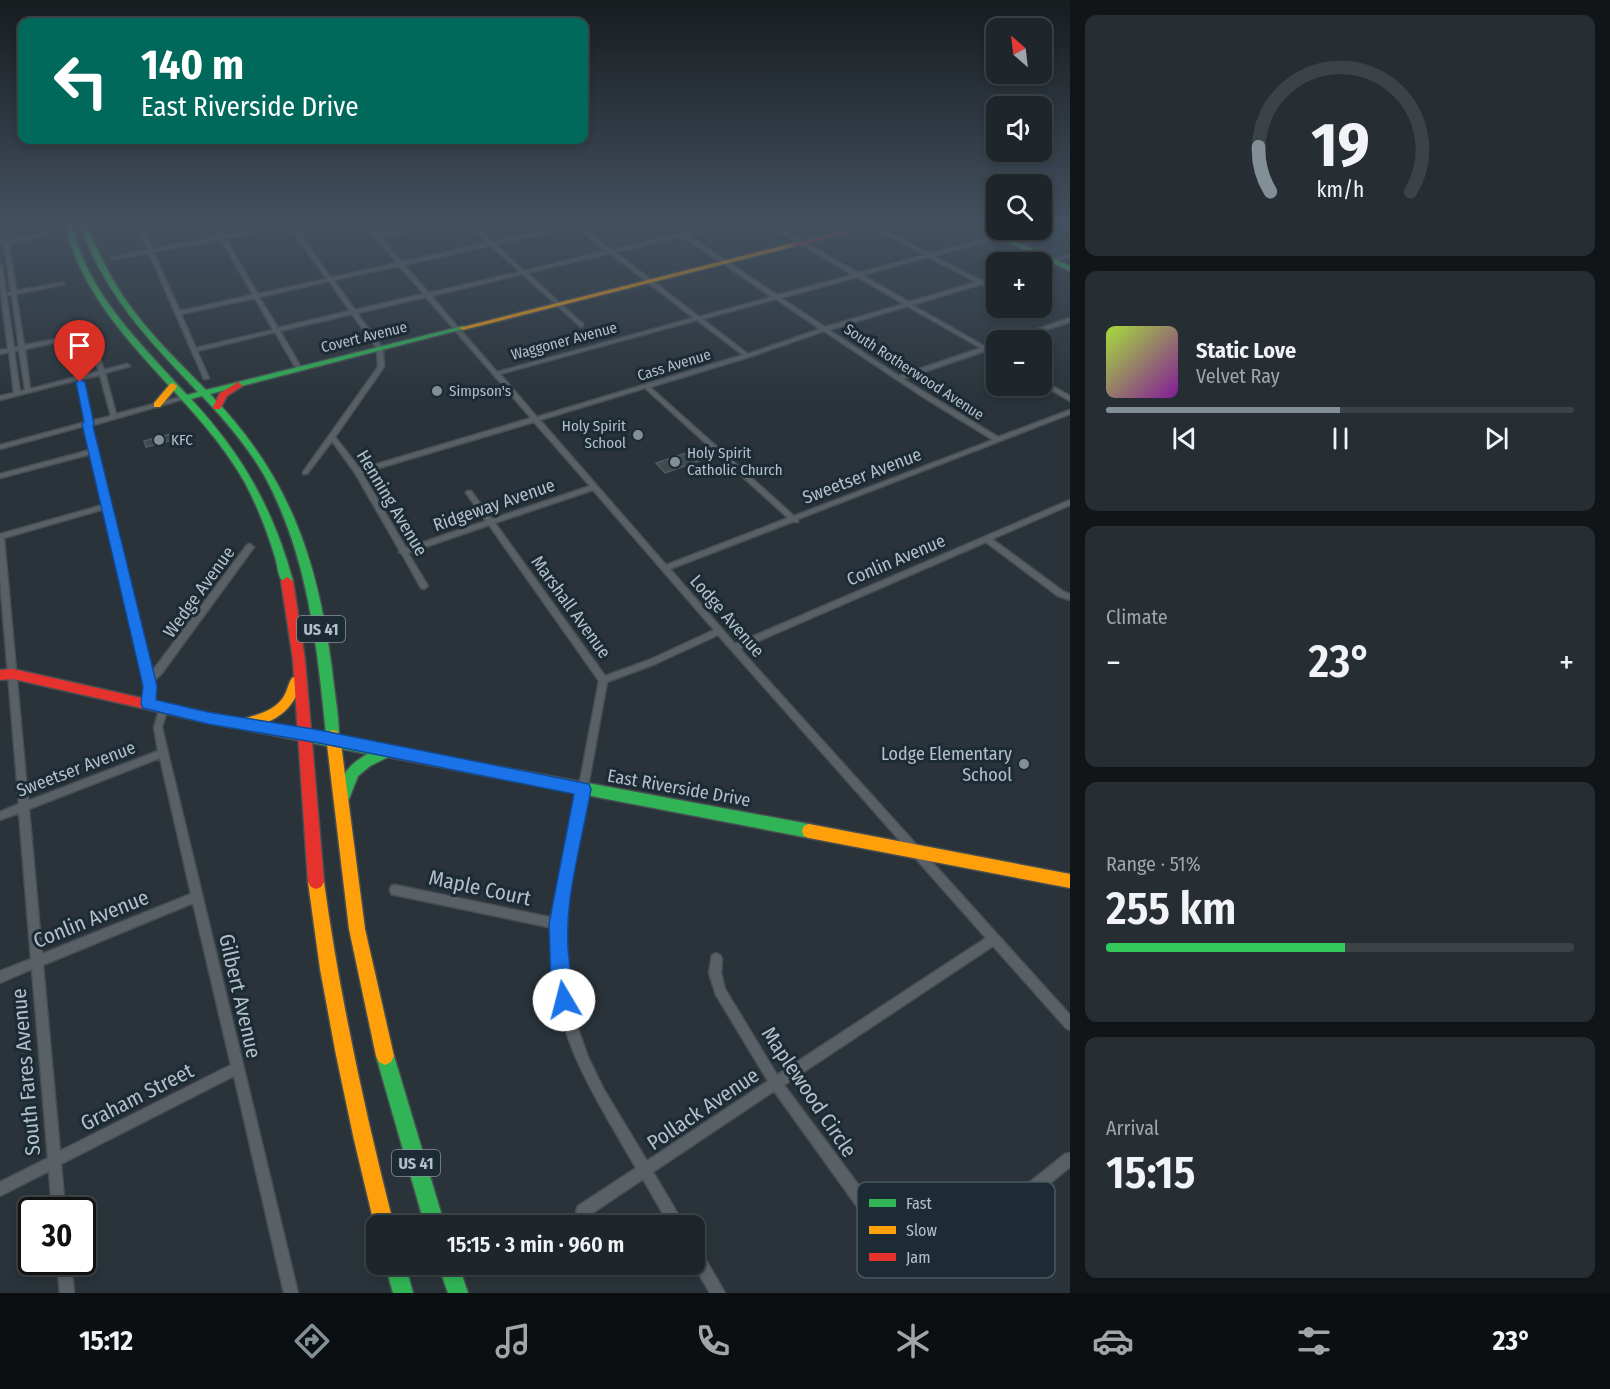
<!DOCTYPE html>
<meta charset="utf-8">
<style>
body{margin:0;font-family:"Fira Sans Condensed",sans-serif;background:#272e33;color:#f1f3f6;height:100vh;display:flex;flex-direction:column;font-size:22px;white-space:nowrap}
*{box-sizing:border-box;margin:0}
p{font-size:20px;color:#a1a5a9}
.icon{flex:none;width:33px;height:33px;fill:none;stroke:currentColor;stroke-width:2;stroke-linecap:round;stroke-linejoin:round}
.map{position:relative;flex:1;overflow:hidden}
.drawer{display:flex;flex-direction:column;gap:15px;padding:15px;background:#111518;width:540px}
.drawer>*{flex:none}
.guide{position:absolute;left:18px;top:18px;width:570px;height:126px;border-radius:12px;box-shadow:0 3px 9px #0003,0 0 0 2px #3c4347;background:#00695c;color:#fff;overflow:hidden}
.needle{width:39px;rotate:332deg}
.fabs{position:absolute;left:986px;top:18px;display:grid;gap:12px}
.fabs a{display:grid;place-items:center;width:66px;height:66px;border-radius:12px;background:#1f262b;box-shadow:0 3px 9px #0003,0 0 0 2px #3c4347;font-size:30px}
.speed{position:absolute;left:18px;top:1197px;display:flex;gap:12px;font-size:30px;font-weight:700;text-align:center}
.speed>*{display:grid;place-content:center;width:78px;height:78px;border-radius:50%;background:#1f262b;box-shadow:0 3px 9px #0003,0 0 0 2px #3c4347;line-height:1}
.speed .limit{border:3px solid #111;border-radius:9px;background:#fff;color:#111}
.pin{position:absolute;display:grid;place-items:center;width:51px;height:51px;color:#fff;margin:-62px -26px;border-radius:50% 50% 50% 0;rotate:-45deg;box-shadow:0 0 6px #0007}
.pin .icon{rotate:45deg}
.me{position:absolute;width:66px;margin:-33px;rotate:352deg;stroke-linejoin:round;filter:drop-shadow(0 0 4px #0008)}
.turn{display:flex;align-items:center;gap:21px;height:126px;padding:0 24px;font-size:27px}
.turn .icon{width:78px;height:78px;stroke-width:2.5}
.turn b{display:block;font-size:42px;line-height:51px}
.big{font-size:45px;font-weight:600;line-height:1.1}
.drawer .tile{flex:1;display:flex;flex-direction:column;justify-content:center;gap:9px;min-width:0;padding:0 21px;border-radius:12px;background:#272e33}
.drawer .dial{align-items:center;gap:0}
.dial svg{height:156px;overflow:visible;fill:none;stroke:#3c4347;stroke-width:7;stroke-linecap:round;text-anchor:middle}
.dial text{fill:#f1f3f6;stroke:none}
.song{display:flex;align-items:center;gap:18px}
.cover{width:72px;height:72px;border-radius:9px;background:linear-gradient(135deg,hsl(80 70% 55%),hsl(290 70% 35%))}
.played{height:6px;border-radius:3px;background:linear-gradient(90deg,#838f97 50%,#3c4347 50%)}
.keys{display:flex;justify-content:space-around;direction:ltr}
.heat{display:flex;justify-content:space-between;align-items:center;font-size:33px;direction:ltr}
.charge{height:9px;border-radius:4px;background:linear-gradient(90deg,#34c759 51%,#3c4347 0)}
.trip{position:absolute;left:366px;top:1215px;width:339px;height:60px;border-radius:12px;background:#1f262b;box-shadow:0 3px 9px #0003,0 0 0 2px #3c4347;font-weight:600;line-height:60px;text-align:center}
.tabs{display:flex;height:96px;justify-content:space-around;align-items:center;background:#0c0f11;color:#a1a5a9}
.tabs .icon{width:42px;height:42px}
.tabs .current{color:#838f97}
.tabs b{font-size:27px;color:#f1f3f6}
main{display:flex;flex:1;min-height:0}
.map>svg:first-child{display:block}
.building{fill:#414a4e;stroke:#515a60;stroke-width:1.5}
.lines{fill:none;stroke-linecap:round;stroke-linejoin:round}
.street-casing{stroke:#484f53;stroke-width:3}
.fast-casing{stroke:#484f53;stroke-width:3}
.slow-casing{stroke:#484f53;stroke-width:3}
.jam-casing{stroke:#484f53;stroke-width:3}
.street{fill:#5a6166;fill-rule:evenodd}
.fast{fill:#30b455;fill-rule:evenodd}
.slow{fill:#ff9f0a;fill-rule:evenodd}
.jam{fill:#e5322d;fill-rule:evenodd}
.route{fill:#1a73e8;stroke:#114b97;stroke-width:1.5}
.poi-dot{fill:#838f97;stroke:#1c2b34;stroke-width:2}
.labels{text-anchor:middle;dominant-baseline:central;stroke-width:6;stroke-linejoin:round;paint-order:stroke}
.far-street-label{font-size:15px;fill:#b3c0ca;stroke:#1c2b34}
.far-poi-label{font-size:15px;fill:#b3c0ca;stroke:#1c2b34;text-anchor:start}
.shield{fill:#1c2b34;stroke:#86939d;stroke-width:1.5}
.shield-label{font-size:16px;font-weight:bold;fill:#b3c0ca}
.street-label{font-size:18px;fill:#b3c0ca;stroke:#1c2b34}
.poi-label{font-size:18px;fill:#b3c0ca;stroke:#1c2b34;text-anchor:end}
.near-street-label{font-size:21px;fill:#b3c0ca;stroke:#1c2b34}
.key{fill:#1c2b34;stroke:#495861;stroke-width:1.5}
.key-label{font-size:16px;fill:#b3c0ca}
</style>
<main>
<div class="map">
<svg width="1070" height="1293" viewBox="0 0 1070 1293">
<rect width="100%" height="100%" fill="#293339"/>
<g class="building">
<path d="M171,434L173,440L146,447L144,441Z"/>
<path d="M692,451H699L705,456L700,458L702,460L665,473L656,463Z"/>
</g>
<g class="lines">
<defs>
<g id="street">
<path d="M40,224H44L46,236L9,243L16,291L62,283L64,284L16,294L24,345L91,333L104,370L127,364L130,366L105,373L116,414L184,396L187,398L90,426L151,673L247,545L250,544L254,547L162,673L153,682C154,691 155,698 151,707L148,708L145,707C144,702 145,687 145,681L104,509L4,538L28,801L158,751L154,727L161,704L164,703L167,704L168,707L162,727L168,753L298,1293H284L234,1076L61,1164L65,1210H52L49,1171L0,1196V1182L48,1158L32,969L0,983V971L31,959L19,813L0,820V812L19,804L0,580V534L103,505L91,454L0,478V474L90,450L84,426L0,449V445L86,422L77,380L0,400V396L14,393L9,352L0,354V350L8,349L0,284V264L2,265L14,348L19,347L12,295L6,294L11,292L4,244H0V242L4,241V239L6,238L8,240L42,234ZM87,336L99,371L82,376L77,375L76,377L30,389L25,349ZM19,350L25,390L20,391L14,351ZM100,375L111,416L91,421L83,379ZM160,758L191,894L42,954L29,809ZM193,903L231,1065L60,1151L43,965Z"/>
<path d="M137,224H141L152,249L219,237L212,224H216L223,236L288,224H296L293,225L331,278L397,263L364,224H368L377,234L430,224H437L435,225L379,237L402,262L488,243L468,224H472L493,242L573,224H583L580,226L612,250L679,234L665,224H670L684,233L740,224H748L746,225L687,235L777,295L853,275L767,224H772L858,273L925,255L866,224H871L929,254L1019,230H1024V231L933,256L982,281L996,277V280L986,283L996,288V292L981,284L912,305L986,347L996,343V347L990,349L996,353V357L985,351L903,379L998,437L1070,410V414L798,519V522H792L670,569L735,644L1070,500V505L992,539L1064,592L1070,594V600L1058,596L986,542L740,649L1070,1015V1030L1066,1028L993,946L784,1085L866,1195L922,1250L965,1234L1065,1154L1070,1153V1167L974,1244L920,1265L915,1263L856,1205L774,1091L653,1172L685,1226H670L643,1179L588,1216L583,1218L578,1216L576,1211L578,1206L636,1168C603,1110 563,1051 555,984C553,965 554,947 553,928L395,895L391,894L390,890L391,886L395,885L554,918L599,681L489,525L408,553L428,586L424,589L421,588L402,554L399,552L400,551L355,473L332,441L307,474H303V472L378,367L377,349L352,314L280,331L302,369L301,370H297L275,332L197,351L209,378L204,379L149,253L113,259L111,258L148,250ZM289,226L327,279L258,294L225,238ZM576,227L607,251L524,271L495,244ZM682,236L772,297L699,317L615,252ZM221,239L253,295L180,311L153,252ZM491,245L520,272L429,293L404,265ZM610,253L694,318L497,372L431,296L522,274L581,327L583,326V324L527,273ZM928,257L977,282L909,302L862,275ZM399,266L424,294L355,310L333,280ZM857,277L904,304L825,327L781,298ZM329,281L350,311L278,328L259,297ZM426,297L531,418L360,469L335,437L384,367L383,349L357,313ZM255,298L273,330L196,348L181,314ZM776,299L820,329L748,354L702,319ZM907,306L981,348L899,376L829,330ZM697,320L743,355L537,417L500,374ZM824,331L923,397L993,440L794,516L650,387L749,357ZM645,388L788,518L666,565L540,420ZM534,422L590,486L492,519L471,491H467L466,493L486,521L406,548L362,473ZM593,490L714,630L649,660L605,676L495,523ZM718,635L986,938L777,1075L725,989L721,973L722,959L720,955L716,953L712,955L709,973L716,995L768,1081L647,1161L603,1088L588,1057L574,1018L567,984L563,924L607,682L655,664Z"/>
<path d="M1070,255V257L1041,265V263Z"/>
<path d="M1070,318V322L1013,340H1006Z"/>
<path d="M1041,380L1070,396V401L1041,384Z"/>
<path d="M694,1246L699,1248L725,1293H710L693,1264H694Z"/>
<path d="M57,1262H71L74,1293H60Z"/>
</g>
<g id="fast">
<path d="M65,224H71C76,239 80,254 87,268C111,316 151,355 187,395L198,392C150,342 102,291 80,224H86C97,250 109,276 125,299C148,333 178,361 206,390L463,326L467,328L210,394C289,476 317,557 332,669C334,691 339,715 339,737L809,824L814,826L816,831L814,836L809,838L388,757L370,766L358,776L349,799L344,801L339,799L337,795C341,775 350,763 368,754L252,731L250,727L252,723L257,722L326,734C317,645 308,555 264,475C247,446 225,420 202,396L191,399C242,454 273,508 293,581L287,585C278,582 278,566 275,557C267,531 257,505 244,481C199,402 119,350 80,267C73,254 69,239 65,224Z"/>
<path d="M969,224H977L1070,266V271Z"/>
<path d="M385,1047L391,1050L394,1056L445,1226H425L376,1056L379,1050Z"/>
<path d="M385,1264H405L413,1293H393Z"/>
<path d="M438,1264H458L468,1293H448Z"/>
</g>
<g id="slow">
<path d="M794,243L797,245L796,246L463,330L459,328Z"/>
<path d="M173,383L177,386L176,388L160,407H154V403L170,384Z"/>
<path d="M296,676L300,678L302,681C295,705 283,717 260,725C253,727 247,730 240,728L238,724L240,720C258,714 278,711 286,692C288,687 289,682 292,678Z"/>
<path d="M333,730L338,732L340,736L365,929L394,1056L391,1062L385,1065L379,1062L376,1056L349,929L326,736L328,732Z"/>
<path d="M809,824L1070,874V888L809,838L804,836L802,831L804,826Z"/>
<path d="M316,875L321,877L324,882C340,998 365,1112 394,1226H376V1232L354,1140L336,1055L320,969L308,882L311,877Z"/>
</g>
<g id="jam">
<path d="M870,224H879L794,247L791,245Z"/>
<path d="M238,382L242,385L241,387L227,396L220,409H214L213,407L220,393Z"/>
<path d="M287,577L293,581L305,660L324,882L321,887L316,889L311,887L308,882L293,660L281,581Z"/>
<path d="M13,669L208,713L257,722L262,723L264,727L262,731L257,732L208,723L13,679L0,680V670Z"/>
</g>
</defs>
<use href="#street" class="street-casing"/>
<use href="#fast" class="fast-casing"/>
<use href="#slow" class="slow-casing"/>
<use href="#jam" class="jam-casing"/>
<use href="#street" class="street"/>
<use href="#fast" class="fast"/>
<use href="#slow" class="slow"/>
<use href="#jam" class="jam"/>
</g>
<linearGradient id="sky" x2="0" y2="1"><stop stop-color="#171c1f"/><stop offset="0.55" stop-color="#43505f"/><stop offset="1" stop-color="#43505f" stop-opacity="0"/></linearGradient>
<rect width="1070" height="405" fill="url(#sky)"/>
<path class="route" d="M80,379L85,382L94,424L93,426L157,686L156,700L208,712L319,730L589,784L591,789C582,841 565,896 568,948C569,962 574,997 570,1007L564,1010L557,1007L551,984L549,924L574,794L319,743L208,724L143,708L141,704L143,686L82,424L84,422L76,382Z"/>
<g class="poi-dot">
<circle cx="437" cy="391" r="6"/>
<circle cx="638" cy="435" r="6"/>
<circle cx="159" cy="440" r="6"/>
<circle cx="675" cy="462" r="6"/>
<circle cx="1024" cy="764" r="6"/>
</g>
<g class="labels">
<g class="far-street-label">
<text transform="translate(364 337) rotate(-14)">Covert Avenue</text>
<text transform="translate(564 341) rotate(-15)">Waggoner Avenue</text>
<text transform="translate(674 365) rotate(-17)">Cass Avenue</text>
<text transform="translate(914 372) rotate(33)">South Rotherwood Avenue</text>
</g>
<g class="far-poi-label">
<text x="449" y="391">Simpson's</text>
<text x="626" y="426" text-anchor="end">Holy Spirit<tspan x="626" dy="17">School</tspan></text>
<text x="171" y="440">KFC</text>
<text x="687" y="453">Holy Spirit<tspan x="687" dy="17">Catholic Church</tspan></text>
</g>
<g class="shield">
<rect x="297" y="616" width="48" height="26" rx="4.5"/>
<rect x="392" y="1150" width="48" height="26" rx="4.5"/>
</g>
<g class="shield-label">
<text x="321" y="629">US 41</text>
<text x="416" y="1163">US 41</text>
</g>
<g class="street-label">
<text transform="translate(862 476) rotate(-21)">Sweetser Avenue</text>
<text transform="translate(392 503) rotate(59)">Henning Avenue</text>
<text transform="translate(494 505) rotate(-19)">Ridgeway Avenue</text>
<text transform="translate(896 560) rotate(-23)">Conlin Avenue</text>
<text transform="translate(199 592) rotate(-54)">Wedge Avenue</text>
<text transform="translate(571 607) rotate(54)">Marshall Avenue</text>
<text transform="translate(727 616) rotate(49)">Lodge Avenue</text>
<text transform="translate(76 769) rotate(-21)">Sweetser Avenue</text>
<text transform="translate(679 788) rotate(10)">East Riverside Drive</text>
</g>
<g class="poi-label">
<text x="1012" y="754">Lodge Elementary<tspan x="1012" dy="21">School</tspan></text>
</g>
<g class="near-street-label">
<text transform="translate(480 888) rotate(12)">Maple Court</text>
<text transform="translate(91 919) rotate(-22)">Conlin Avenue</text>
<text transform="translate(240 996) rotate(77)">Gilbert Avenue</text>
<text transform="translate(26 1072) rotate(-95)">South Fares Avenue</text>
<text transform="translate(809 1092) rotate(56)">Maplewood Circle</text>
<text transform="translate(137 1097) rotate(-27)">Graham Street</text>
<text transform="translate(703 1109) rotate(-34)">Pollack Avenue</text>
</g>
</g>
<rect x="857" y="1182" width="198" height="96" rx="9" class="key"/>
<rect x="869" y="1199" width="27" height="8" fill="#30b455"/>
<rect x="869" y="1226" width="27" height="8" fill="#ff9f0a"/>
<rect x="869" y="1253" width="27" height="8" fill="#e5322d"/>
<g class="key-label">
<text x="906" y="1209">Fast</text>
<text x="906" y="1236">Slow</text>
<text x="906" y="1263">Jam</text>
</g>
</svg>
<div class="fabs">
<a><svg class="needle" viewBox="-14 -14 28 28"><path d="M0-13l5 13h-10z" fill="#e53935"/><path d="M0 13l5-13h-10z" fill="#a1a5a9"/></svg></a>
<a><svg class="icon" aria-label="sound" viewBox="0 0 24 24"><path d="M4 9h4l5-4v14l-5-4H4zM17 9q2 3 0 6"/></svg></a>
<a><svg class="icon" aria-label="search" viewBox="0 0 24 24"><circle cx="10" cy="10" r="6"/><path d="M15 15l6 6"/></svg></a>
<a>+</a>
<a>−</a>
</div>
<div class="speed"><div class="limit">30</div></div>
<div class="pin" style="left:80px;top:382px;background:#d93025"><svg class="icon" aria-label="arrive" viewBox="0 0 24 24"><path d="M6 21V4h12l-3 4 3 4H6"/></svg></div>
<svg class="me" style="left:564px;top:1000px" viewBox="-20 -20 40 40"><circle r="19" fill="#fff"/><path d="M0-13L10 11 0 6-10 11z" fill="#1a73e8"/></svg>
<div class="trip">15:15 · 3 min · 960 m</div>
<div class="guide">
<div class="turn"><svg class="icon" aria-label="left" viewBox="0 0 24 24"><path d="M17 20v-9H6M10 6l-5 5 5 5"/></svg><div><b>140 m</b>East Riverside Drive</div></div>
</div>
</div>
<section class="drawer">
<div class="tile dial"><svg viewBox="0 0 100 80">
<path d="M14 69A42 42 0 1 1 86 69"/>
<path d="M14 69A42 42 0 0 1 8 46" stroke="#838f97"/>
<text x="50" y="56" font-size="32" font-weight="700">19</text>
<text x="50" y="72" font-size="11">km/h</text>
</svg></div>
<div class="tile">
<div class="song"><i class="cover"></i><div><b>Static Love</b><p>Velvet Ray</p></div></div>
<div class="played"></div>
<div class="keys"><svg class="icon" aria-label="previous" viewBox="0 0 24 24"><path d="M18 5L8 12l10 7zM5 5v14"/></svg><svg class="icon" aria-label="pause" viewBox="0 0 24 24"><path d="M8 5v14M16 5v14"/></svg><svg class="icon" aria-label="next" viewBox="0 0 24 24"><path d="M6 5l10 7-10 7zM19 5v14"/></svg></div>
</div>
<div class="tile"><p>Climate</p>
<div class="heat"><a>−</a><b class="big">23°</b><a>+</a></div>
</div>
<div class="tile"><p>Range · 51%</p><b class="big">255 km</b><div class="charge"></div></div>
<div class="tile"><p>Arrival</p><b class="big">15:15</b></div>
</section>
</main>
<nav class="tabs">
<b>15:12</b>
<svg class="icon current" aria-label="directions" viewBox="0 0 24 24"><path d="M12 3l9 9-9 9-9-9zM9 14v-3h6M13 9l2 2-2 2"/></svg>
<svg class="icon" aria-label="music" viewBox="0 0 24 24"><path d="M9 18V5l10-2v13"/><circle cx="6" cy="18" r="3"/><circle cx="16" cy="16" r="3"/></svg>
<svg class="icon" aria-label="phone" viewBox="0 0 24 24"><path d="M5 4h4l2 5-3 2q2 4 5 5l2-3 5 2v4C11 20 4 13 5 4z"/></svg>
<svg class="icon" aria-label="climate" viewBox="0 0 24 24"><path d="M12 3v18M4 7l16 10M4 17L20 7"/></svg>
<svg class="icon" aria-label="car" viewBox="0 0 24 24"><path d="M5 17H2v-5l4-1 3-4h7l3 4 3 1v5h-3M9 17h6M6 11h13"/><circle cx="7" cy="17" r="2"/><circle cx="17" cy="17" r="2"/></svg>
<svg class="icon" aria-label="filters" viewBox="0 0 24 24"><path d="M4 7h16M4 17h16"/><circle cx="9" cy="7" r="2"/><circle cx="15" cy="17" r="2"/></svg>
<b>23°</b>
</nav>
